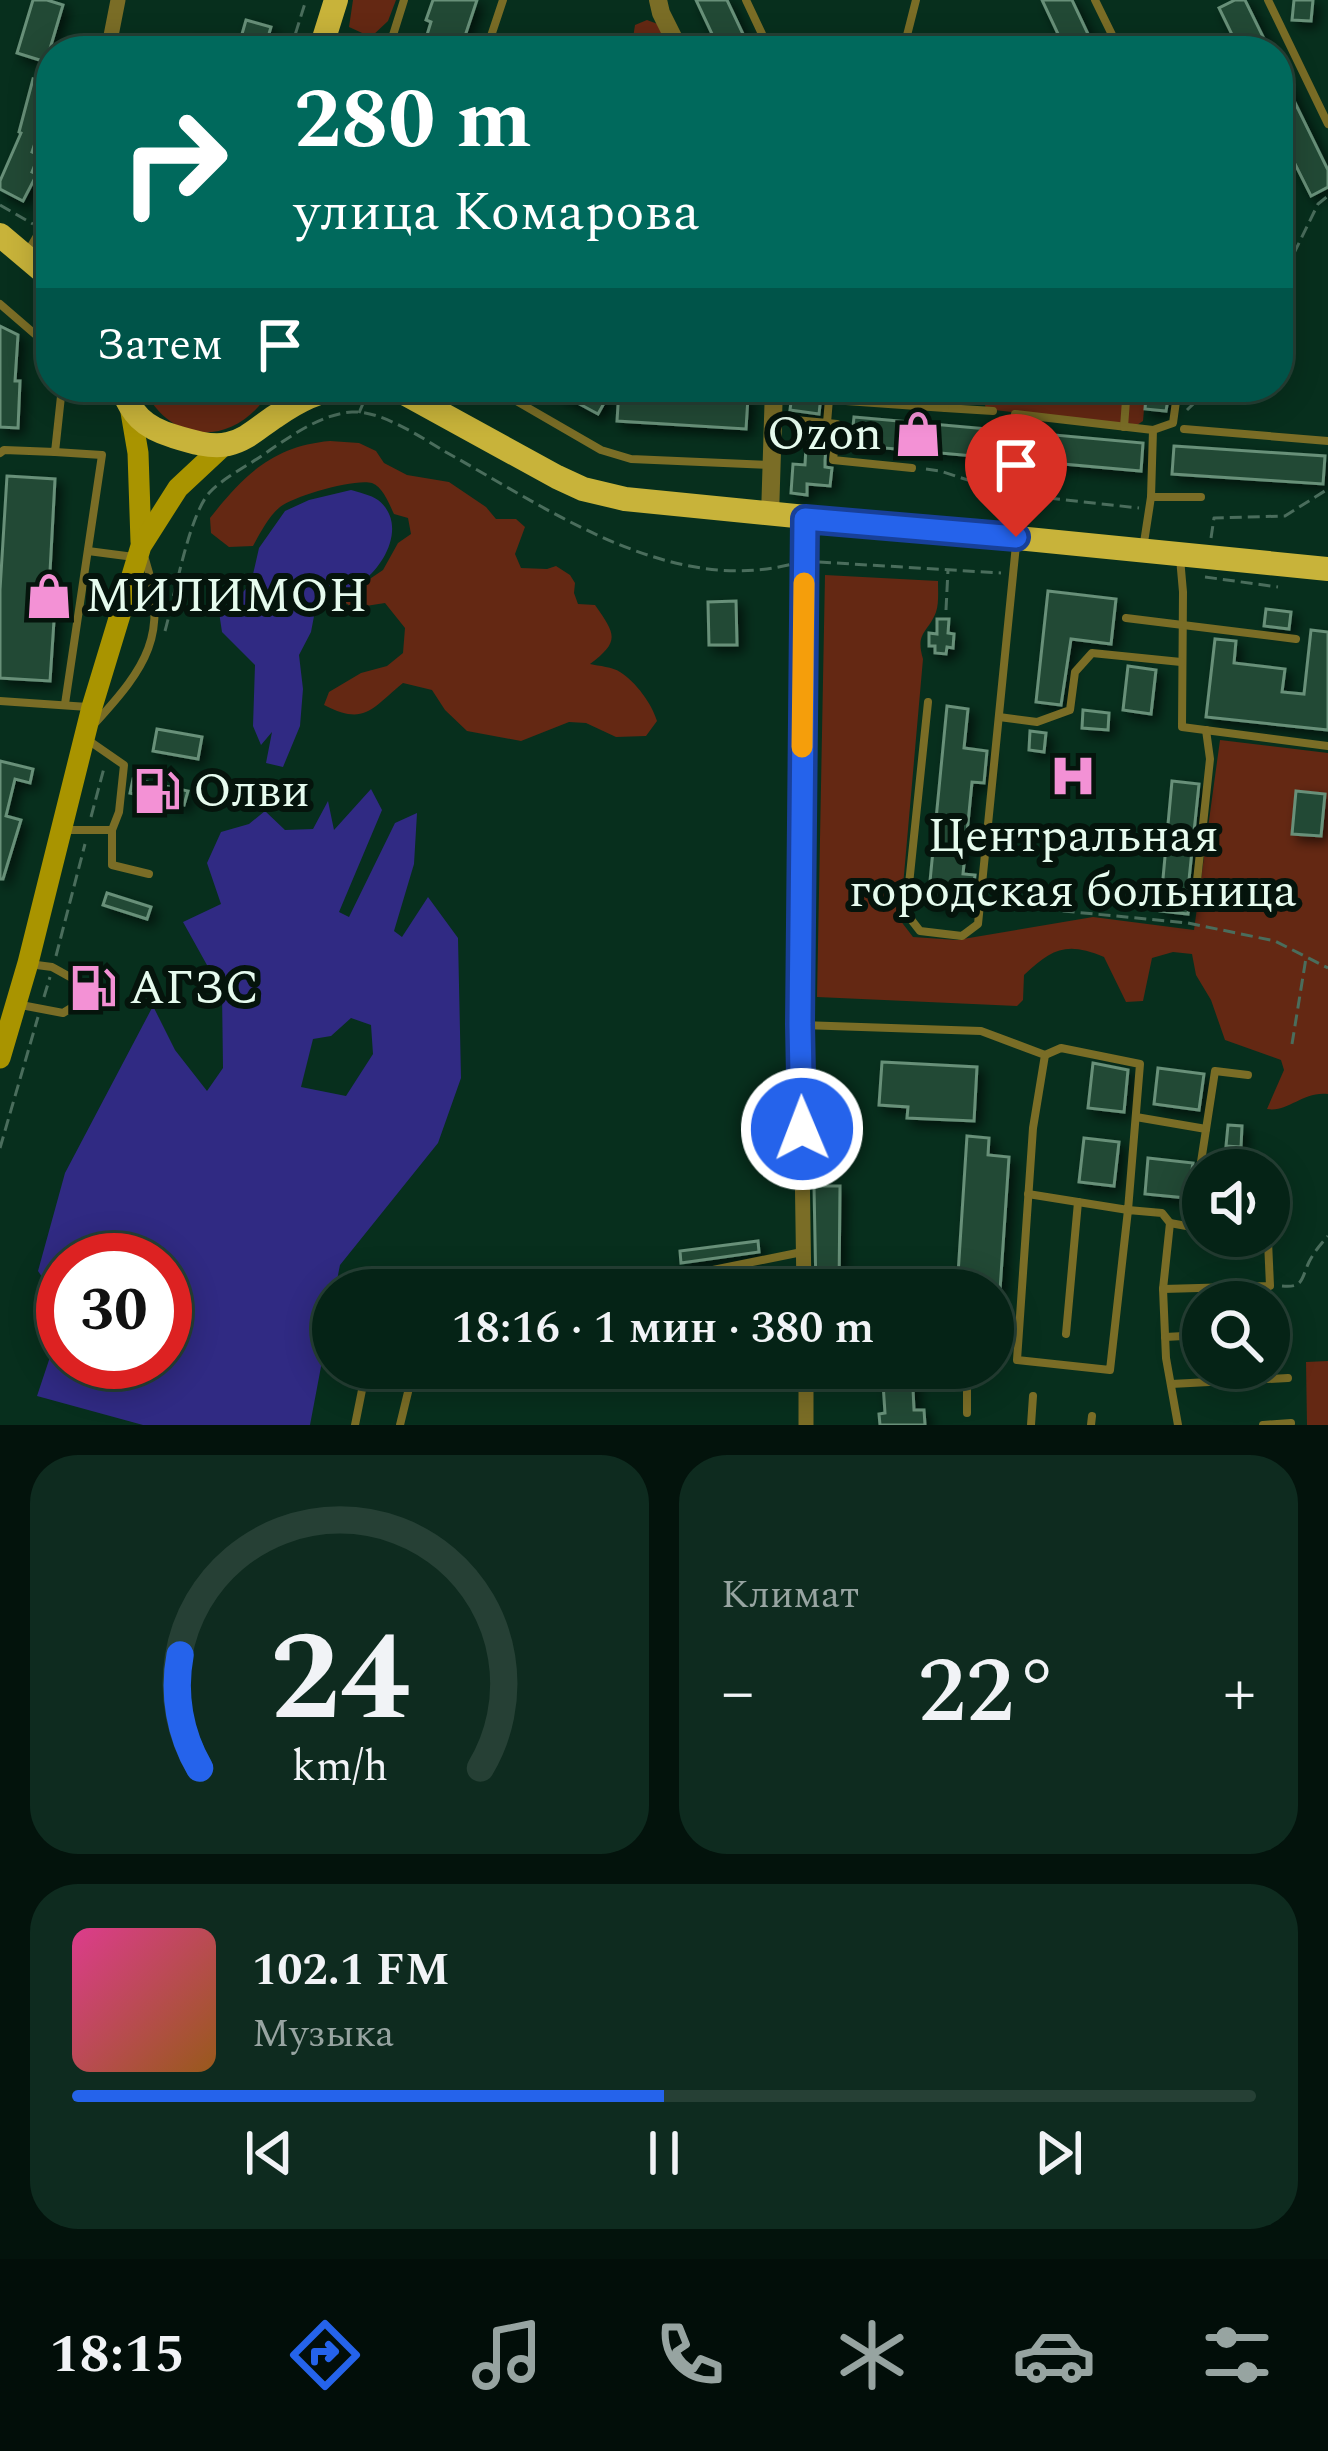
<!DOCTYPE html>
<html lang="ru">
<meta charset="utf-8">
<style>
body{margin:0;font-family:Spectral,serif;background:#0e2b1f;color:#f1f3f6;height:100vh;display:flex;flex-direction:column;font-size:45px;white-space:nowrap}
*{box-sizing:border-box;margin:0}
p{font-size:39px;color:#97a4a1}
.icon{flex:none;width:66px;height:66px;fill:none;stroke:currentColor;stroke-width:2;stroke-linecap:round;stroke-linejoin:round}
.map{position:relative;height:1425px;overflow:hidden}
.panel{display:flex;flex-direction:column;gap:30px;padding:30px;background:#03130c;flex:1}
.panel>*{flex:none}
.guide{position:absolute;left:36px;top:36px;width:1257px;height:366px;border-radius:48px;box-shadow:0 6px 30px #0003,0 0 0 3px #264035;background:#00695c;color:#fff;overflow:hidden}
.controls{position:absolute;left:1182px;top:1149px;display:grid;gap:24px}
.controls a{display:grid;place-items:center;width:108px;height:108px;border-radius:50%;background:#052316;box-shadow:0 6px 30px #0003,0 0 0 3px #264035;font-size:60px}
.speed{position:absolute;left:36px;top:1233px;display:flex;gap:24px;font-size:60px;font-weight:700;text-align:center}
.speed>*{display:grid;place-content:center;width:156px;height:156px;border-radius:50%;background:#052316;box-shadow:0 6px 30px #0003,0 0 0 3px #264035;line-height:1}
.speed .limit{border:18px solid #d22;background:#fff;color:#111}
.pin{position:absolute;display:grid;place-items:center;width:102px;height:102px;color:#fff;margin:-123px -51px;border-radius:50% 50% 50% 0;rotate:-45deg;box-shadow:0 0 12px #0007}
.pin .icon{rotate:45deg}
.me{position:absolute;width:132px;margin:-66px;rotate:359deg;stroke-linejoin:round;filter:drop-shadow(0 0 9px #0008)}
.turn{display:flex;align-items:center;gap:42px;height:252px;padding:0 60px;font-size:54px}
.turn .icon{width:156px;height:156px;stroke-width:2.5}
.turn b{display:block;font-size:84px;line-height:102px}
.then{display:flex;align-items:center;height:114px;padding:0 60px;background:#0003;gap:24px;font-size:45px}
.big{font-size:90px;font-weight:600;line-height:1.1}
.panel .widget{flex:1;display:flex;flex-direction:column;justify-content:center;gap:18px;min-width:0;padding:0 42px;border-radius:48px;background:#0e2b1f}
.panel .dial{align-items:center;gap:0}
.dial svg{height:312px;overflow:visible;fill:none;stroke:#264035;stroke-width:7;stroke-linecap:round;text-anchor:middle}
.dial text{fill:#f1f3f6;stroke:none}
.song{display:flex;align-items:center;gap:36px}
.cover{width:144px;height:144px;border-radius:18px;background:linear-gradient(135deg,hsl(330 70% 55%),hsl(30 70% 35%))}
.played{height:12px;border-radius:6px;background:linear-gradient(90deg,#2563eb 50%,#264035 50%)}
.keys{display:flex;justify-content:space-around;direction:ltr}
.heat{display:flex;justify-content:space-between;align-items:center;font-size:66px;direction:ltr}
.panel .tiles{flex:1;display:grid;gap:30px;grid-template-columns:1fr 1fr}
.widget:last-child{grid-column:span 2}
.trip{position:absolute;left:312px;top:1269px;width:702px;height:120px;border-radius:60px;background:#052316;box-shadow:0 6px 30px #0003,0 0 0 3px #264035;font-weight:600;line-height:120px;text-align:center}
.tabs{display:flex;height:192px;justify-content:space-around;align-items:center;background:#020e09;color:#97a4a1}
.tabs .icon{width:84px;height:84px}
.tabs .on{color:#2563eb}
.tabs b{font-size:54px;color:#f1f3f6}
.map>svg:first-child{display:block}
.green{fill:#642813}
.water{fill:#302a83;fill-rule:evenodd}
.building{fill:#224834;stroke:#689079;stroke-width:3;filter:url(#shadow)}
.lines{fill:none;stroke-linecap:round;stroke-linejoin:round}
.path{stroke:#4a6d5c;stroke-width:3;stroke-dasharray:12 6;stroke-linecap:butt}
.service{stroke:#7a6d26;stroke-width:8}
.minor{stroke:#7a6d26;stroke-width:15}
.tertiary{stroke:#7a6d26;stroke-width:18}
.secondary{stroke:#a99400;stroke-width:21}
.primary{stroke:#c8b33a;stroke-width:24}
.route-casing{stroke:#184099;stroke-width:30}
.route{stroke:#2563eb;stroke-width:21}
.slow{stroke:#f59e0b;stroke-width:21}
.labels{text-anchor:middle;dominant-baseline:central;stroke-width:12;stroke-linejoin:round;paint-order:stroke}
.poi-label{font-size:48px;fill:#e6fbee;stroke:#05140c;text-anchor:start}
</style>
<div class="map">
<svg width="1328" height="1425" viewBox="0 0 1328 1425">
<defs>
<filter id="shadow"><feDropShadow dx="5.5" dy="5.5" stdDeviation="6" flood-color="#0009"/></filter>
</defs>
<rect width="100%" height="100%" fill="#072f1d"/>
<g class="green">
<path d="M353,0H396L388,21L371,37L349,27Z"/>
<path d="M647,20L663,26L673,51H631L635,25Z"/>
<path d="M143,387H272C241,445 172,450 143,387Z"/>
<path d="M990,387H1125L1122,425L986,409L984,401Z"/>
<path d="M1129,387H1146L1143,421L1137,425L1127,423Z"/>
<path d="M330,441L359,443L376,451L384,463L407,475L449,482L486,507L496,519H516L525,527L515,554L521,568L547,569L556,566L570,575L575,583L574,593L578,604L595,605C616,635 620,641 590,664C599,666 613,667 620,672C636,682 652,704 657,721L646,736L616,737L586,723L569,722L521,741L467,731L445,710L432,690L403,683C371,709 365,726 324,705L329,692L361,673L387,666L403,653L405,628L385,603L353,608L340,599L383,570L398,543L411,534L408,518L394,514C389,504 383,487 372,483C356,478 293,496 280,507C269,516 260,533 253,546L229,547L211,533L210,518C244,475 273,446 330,441Z"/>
<path d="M825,575L938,581C938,590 939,604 936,612C928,633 915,632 923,659L900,920L913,937L957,940L1093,917L1194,930L1220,740L1328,753V1094C1302,1091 1288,1113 1267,1109L1284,1070L1281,1060L1225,1040L1211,1000L1196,975L1192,954L1173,952L1152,958L1143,1001L1126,1002L1104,957C1066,941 1052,949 1024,975L1023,1000L1017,1006L817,997Z"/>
<path d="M1328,1361V1425H1307L1306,1362Z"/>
</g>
<g class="water">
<path d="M351,490C358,492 371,495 378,500C407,523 386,564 363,581C350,591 333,593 318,595L311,632L299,655L303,689L300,726L283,767L266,763L272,732L261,745L253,726L255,665L222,632L219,612L236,600L251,583L259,548L285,511L309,500Z"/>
<path d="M371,789L382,810L339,912L349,917L395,823L417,813L414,864L394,931L402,937L428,897L458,938L461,1078L438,1143L340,1265L335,1290H333V1303L310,1425H143L37,1396L63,1318V1362H165V1260H63V1308L38,1271L65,1173L153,1006L175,1050L207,1091L223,1068L222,992L183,922L221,904L207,863L221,832L249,824L265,811L285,830L313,829L328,801L334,830ZM351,1018L371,1025L373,1054L346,1096L301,1087L313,1039L331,1036Z"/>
</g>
<g class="building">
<path d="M33,0H47L63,5L46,62L17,53Z"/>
<path d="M433,0H477L460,51H422L431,22L426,20Z"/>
<path d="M696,0H727L751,51H720Z"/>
<path d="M1042,0H1072L1096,51H1066Z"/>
<path d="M1235,0H1245L1270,51H1240L1219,8Z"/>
<path d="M1294,0H1313L1311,21L1292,20Z"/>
<path d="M246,20L271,27L264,51L238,48Z"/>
<path d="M193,36L231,48V51H189Z"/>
<path d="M1278,68L1328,170V187L1311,196L1278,130Z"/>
<path d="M33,79L51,85V96L32,152L39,155L32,172L37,174L23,201L0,189V181L21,133L19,132Z"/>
<path d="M0,326L18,335L15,381H20L18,428L0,427Z"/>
<path d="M548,387H613L598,414Z"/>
<path d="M793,387H822L819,414L790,410Z"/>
<path d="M1147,387H1170L1166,411L1145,409Z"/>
<path d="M619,390L748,397L746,429L617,421Z"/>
<path d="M854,417L1143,443L1141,471L851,445Z"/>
<path d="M807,429L827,435L825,460V467L832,468L830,486L807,484V495L791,493L793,464L805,465Z"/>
<path d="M1174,446L1325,456L1323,484L1172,474Z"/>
<path d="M7,476L55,479L49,590H56L50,681L0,678V590Z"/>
<path d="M1048,591L1116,599L1111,644L1071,639L1061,705L1036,702Z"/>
<path d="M736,601L737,645H709L708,602Z"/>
<path d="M1266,609L1291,612L1289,629L1264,626Z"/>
<path d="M937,619H949L948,633L954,634L953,648L947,647L946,654L935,653V646H929V633L937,634Z"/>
<path d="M1311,630L1328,632V730L1206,717L1215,639L1236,641L1234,663L1285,669L1282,692L1304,694Z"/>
<path d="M1128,666L1156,670L1151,714L1123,710Z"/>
<path d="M947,706L968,709L964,748L987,751L984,783L972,782L963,874L975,875L971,906L928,902Z"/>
<path d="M1083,710L1109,713L1108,730L1082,728Z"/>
<path d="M157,729L202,737L198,759L153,751Z"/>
<path d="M1030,731L1046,733L1044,752L1029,750Z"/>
<path d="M0,761L33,769L30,783L15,779L6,816L21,820L3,879H0Z"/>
<path d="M133,779L188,791L184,805L130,793Z"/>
<path d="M1172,781L1199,784L1188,889L1190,896L1188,914L1160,911Z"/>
<path d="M1296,791L1325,794L1321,836L1292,834Z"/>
<path d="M107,893L151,907L147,919L103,905Z"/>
<path d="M882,1062L977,1067L974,1121L907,1118L908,1107L879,1105Z"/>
<path d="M1093,1063L1128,1070L1124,1112L1088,1108Z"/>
<path d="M1158,1068L1204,1074L1199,1110L1154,1104Z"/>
<path d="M1228,1125L1242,1126L1241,1147L1226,1146Z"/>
<path d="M967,1136L989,1138L988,1155L1009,1157L1000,1290H957Z"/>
<path d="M1084,1138L1119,1142L1114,1186L1079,1182Z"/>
<path d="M1148,1158L1193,1163L1187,1198L1145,1194Z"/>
<path d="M814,1186H840L839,1290H816Z"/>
<path d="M758,1241L759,1252L681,1263L680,1251Z"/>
<path d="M882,1368H912L914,1410H924L925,1425H880L879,1414L885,1413Z"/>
</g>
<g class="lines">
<g class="path">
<path d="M290,51L306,0"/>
<path d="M0,205L33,224"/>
<path d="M1278,286L1318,204L1328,196"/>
<path d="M1187,410L1211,387"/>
<path d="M359,413L370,387"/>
<path d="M926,469L940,471L1011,494L1139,508"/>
<path d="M1211,538L1214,518L1285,516L1328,489"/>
<path d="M819,562L1001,573"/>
<path d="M1205,577L1278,587"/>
<path d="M59,606L71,607"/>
<path d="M946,610L948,570"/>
<path d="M165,631C174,599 189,514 210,492C224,477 253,463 270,450C294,434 322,414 352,412C380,410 421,437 444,451C547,508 669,596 792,564"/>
<path d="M91,817L104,768"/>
<path d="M991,904L1188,923L1275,941L1328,968"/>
<path d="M56,956L85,844"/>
<path d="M44,997L50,977"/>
<path d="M1292,1044L1306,958"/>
<path d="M0,1148L38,1017"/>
<path d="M1282,1286C1304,1288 1301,1279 1309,1262C1314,1252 1321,1244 1328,1236"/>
</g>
<g class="service">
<path d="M746,0L770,51"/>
<path d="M1095,0L1120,51"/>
<path d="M1268,0L1328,124"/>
<path d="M369,51L388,47"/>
<path d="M388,51L404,0"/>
<path d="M486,51L503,0"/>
<path d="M903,51L916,0"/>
<path d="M0,304L51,348"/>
<path d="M492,387L601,450L631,459L770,465"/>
<path d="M934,387L945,408L993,411"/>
<path d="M846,401L945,408"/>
<path d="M1015,414L1153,430"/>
<path d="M774,418L827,423L830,387"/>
<path d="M827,423L837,424L833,460L912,468"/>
<path d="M1124,427L1127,387"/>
<path d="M1184,429L1328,441"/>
<path d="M55,452L102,455L65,704"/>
<path d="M0,453L4,450L55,452L62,387"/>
<path d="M1151,497H1201"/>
<path d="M1143,549L1151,497L1153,430L1173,423L1178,387"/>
<path d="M88,551L134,557"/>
<path d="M1180,558L1183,592L1182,727L1328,746"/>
<path d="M1126,618L1296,639"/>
<path d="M0,701L88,707"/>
<path d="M928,702L906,913L920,931L962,936L978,924L1016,545"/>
<path d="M999,717L1037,722L1070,710L1075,672L1092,653L1181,662"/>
<path d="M96,722C146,667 169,635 145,559"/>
<path d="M67,830H112L119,812L124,765L85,738"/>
<path d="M112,830V865L149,874"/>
<path d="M1196,890L1210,759L1206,730"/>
<path d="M21,1005L63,1013L76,1005L79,982L52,967L29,964"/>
<path d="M801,1025L981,1031L1045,1055L1033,1128L1017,1360L1110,1370L1128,1210L1162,1213L1170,1223L1163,1289L1166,1358L1178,1425"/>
<path d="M1136,1117L1206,1129"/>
<path d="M1267,1164V1170"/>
<path d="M1028,1194L1128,1210L1140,1064L1061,1048L1045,1055"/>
<path d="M1170,1223L1203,1229"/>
<path d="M1191,1227L1215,1071L1248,1075"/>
<path d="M1268,1241L1273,1222L1269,1186"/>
<path d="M683,1276L802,1252"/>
<path d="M1163,1289L1270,1286L1268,1241L1239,1236"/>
<path d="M1269,1333L1286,1332"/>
<path d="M1066,1334L1078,1202"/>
<path d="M1165,1337L1203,1335"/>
<path d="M967,1368V1413"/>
<path d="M1171,1384L1288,1378"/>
<path d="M355,1425L364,1380"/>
<path d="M400,1425L409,1388"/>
<path d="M1031,1425L1033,1396"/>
<path d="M1091,1425L1092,1416"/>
<path d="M1263,1425L1291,1423"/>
</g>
<g class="minor">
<path d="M108,51L118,0"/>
<path d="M28,258L51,219"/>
<path d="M804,1290L800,1025L805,519"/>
<path d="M806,1425V1368"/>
</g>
<g class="tertiary">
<path d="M658,0L661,13L680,51"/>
<path d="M770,516L774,387"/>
</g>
<g class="secondary">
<path d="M131,412L138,453L141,542"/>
<path d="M0,1058L28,963L92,707L141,546L178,488L223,446"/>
</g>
<g class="primary">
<path d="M320,51L336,0"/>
<path d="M0,235L51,278"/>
<path d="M121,387C132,414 143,427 173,436C189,441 211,448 228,444C247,440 260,426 276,416C297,401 319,390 344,387"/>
<path d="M393,387L557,477L583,489L625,499L1328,569"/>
</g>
</g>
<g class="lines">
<defs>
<path id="route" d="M802,1129L800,1024L805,519L1016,537"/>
</defs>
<use href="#route" class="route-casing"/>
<use href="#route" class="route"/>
<path class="slow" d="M802,747L804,583"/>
</g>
<defs>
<symbol id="shop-bare" viewBox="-9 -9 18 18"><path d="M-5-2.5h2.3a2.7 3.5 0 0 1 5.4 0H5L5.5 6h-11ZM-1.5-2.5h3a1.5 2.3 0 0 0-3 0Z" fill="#f391d5" stroke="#05140c" stroke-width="2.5" paint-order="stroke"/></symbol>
<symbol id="hospital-bare" viewBox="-9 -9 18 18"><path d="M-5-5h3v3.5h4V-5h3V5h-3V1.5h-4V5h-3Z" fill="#f391d5" stroke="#05140c" stroke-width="2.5" paint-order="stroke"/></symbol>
<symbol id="fuel-bare" viewBox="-9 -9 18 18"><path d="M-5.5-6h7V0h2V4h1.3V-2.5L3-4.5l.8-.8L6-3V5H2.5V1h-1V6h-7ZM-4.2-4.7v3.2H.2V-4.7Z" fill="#f391d5" stroke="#05140c" stroke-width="2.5" paint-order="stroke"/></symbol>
</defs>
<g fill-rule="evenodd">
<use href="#shop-bare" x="885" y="401" width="66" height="66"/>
<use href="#shop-bare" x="16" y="563" width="66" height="66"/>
<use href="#hospital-bare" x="1040" y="743" width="66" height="66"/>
<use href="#fuel-bare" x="124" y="758" width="66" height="66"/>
<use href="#fuel-bare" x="60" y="955" width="66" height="66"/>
</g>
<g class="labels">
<g class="poi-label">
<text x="882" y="434" text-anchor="end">Ozon</text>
<text x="85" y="596">МИЛИМОН</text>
<text x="193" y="791">Олви</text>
<text x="1073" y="836" text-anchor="middle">Центральная<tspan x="1073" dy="55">городская больница</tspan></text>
<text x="129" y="988">АГЗС</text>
</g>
</g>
</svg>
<div class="controls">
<a><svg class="icon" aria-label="sound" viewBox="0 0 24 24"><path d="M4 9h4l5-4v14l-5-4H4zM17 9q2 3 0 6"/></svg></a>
<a><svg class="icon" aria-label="search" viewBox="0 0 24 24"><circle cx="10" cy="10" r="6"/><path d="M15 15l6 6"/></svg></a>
</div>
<div class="speed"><div class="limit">30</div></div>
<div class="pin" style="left:1016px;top:537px;background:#d93025"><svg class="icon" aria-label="arrive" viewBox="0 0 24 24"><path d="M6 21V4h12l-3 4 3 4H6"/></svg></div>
<svg class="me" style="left:802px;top:1129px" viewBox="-20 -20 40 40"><circle r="17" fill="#2563eb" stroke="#fff" stroke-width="3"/><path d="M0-11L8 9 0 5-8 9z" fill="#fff"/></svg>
<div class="trip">18:16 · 1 мин · 380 m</div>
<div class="guide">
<div class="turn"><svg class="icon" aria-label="right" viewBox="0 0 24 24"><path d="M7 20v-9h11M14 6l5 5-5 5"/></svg><div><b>280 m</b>улица Комарова</div></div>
<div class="then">Затем<svg class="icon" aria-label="arrive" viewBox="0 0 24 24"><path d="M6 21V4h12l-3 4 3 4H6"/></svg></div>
</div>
</div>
<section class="panel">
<div class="tiles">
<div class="widget dial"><svg viewBox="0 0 100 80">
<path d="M14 69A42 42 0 1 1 86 69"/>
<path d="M14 69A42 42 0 0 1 9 40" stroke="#2563eb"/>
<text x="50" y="56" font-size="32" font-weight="700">24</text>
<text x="50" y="72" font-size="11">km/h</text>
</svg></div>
<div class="widget"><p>Климат</p>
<div class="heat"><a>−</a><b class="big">22°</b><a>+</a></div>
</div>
<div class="widget">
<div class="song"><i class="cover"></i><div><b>102.1 FM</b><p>Музыка</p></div></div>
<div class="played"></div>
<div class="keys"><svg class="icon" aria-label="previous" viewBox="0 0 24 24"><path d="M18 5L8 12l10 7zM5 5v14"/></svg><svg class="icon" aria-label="pause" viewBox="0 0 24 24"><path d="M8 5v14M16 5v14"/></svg><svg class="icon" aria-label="next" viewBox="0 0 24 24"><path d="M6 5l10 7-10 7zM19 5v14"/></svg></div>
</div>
</div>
</section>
<nav class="tabs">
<b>18:15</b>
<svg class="icon on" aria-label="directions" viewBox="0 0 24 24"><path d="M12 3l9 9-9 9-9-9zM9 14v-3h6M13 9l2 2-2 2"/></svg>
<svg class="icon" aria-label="music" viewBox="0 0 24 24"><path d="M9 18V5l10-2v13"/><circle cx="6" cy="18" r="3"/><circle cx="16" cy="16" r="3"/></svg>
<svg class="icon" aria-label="phone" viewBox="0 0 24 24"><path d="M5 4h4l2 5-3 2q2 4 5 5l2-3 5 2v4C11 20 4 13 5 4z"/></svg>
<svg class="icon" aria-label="climate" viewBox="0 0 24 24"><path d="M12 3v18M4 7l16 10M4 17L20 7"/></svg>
<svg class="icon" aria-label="car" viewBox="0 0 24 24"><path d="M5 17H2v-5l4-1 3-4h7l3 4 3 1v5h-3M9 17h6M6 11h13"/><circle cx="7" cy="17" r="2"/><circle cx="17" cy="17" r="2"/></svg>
<svg class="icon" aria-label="filters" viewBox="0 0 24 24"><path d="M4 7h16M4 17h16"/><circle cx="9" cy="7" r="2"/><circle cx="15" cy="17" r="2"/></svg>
</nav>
